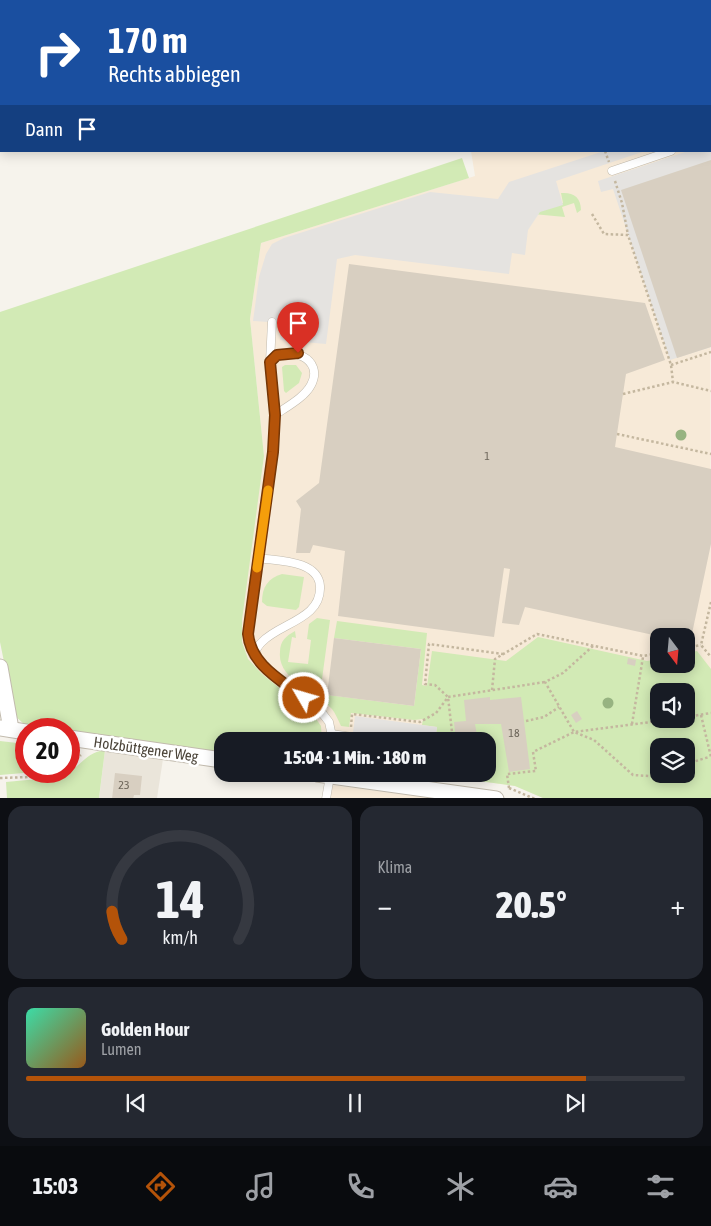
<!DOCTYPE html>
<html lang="de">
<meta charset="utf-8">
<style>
body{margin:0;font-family:"Asap Condensed",sans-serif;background:#242831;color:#f1f3f6;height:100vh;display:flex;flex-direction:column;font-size:19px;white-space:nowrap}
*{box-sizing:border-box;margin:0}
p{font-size:16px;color:#9ea1a6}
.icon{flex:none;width:28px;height:28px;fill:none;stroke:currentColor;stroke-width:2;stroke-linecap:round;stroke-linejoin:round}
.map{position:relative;height:798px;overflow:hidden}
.side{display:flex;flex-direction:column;gap:8px;padding:8px;background:#0d0f14;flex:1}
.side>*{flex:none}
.top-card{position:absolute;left:0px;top:0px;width:711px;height:152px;box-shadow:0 2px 12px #0003;background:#1a4fa0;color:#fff;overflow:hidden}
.needle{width:32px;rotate:164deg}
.controls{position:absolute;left:650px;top:628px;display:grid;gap:10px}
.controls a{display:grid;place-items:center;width:45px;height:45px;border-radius:10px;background:#171b24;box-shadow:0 2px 12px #0003;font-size:25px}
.speed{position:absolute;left:15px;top:718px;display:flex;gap:10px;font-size:25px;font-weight:700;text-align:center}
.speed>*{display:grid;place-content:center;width:65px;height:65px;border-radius:50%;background:#171b24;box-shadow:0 2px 12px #0003;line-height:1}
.speed .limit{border:8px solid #d22;background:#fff;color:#111}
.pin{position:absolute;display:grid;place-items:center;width:42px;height:42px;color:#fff;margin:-51px -21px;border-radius:50% 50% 50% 0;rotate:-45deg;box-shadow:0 0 5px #0007}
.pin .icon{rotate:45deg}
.me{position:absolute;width:55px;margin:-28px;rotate:308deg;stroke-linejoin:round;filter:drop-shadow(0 0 4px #0008)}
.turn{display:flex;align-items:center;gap:18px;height:105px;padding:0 25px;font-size:22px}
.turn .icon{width:65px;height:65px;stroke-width:2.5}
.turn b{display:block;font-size:35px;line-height:42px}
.then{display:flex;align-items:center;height:48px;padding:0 25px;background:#0003;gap:10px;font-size:19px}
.big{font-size:38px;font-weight:800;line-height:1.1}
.side .tile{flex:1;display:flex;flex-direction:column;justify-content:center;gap:8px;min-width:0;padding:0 18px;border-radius:15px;background:#242831}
.side .dial{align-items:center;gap:0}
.dial svg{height:130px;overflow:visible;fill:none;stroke:#363941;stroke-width:7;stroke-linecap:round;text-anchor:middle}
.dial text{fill:#f1f3f6;stroke:none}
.song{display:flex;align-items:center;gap:15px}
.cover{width:60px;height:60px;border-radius:8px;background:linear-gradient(135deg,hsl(160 70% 55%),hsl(30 70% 35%))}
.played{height:5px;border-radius:2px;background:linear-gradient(90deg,#b45309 85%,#363941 85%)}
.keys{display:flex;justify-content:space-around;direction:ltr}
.heat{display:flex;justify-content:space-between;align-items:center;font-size:28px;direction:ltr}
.side .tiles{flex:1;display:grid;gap:8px;grid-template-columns:1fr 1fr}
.tile:last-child{grid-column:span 2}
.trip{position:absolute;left:214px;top:732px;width:282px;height:50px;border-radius:15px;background:#171b24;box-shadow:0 2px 12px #0003;font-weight:800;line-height:50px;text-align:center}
.dock{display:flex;height:80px;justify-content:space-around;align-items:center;background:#090b0e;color:#9ea1a6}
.dock .icon{width:35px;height:35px}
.dock .current{color:#b45309}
.dock b{font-size:22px;color:#f1f3f6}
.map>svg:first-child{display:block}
.residential{fill:#eae5da}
.commercial{fill:#f7ead8;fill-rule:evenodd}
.green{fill:#d2eab5;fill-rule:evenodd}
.parking{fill:#e5e3e0}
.building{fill:#d8cfc1}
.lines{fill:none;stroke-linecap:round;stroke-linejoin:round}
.service-casing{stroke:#c2bbae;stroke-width:9}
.minor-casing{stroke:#c2bbae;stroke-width:17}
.path{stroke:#c4b79f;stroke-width:2.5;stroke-dasharray:2.5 2.5;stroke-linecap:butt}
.service{stroke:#fff;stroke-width:8}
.minor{stroke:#fff;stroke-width:15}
.tree{fill:#97b381}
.route-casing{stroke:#753606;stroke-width:12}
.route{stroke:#b45309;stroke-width:9}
.slow{stroke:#f59e0b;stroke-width:9}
.labels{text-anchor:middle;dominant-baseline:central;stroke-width:5;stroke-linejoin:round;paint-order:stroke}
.number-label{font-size:12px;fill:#6e675b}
.street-label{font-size:15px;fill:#4b4439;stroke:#fff}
</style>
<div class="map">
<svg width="711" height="799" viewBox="0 0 711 799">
<rect width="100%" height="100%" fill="#f6f3ec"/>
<path class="residential" d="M105,750L163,759L157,798L99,799Z"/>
<g class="commercial">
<path d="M710,64L711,798H543L515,786L428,774H488V741H223L264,456L250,319L261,243L475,176L471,151H710ZM659,636H686V664H659ZM659,691H686V719H659ZM659,746H686V774H659Z"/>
<path d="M332,785L431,798H330Z"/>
</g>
<g class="green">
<path d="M462,158L469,178L261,243L250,319L264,456L242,620V642L248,659L262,674L314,716L321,726L322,741H222V755L69,731V729L24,724L15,716L0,642V312Z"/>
<path d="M561,193C573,192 581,197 581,210L577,213L574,203L562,207L565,217L533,214L563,203Z"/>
<path d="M285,365H296L302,373L299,383L286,393L284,391L282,367Z"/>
<path d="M282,574L304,577L299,607L296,610L267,606L262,602C262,587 268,578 282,574Z"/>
<path d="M317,618L330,620L320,694L414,706L421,649L334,638L337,621L427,633L422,685L427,686L432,651L506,661L538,637L647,661L659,659V664H686V653L697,651L711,669V798H543L515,786L428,774H488V741H435L437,727L422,725L423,719L414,720L351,713L349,727L341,726C338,720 336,714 332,709C316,692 277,679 280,652C280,641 286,636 295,631L296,638L292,637L288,662L308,664L311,640L307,639L309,624ZM659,691H686V719H659ZM659,746H686V774H659Z"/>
<path d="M0,741L26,744V771H48L0,775Z"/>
<path d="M105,750L99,798H7L6,782C27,780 50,779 69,771C82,765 87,752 105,750Z"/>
</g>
<g class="parking">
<path d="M711,143V347L670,360L613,189L601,192L598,181L688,151H710Z"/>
<path d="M604,151H645L556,181L563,205L540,212L528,230L525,255L512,253L509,274L355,255L337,259L326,344L280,340L282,323L253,321L259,277L266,254L272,244L284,238L430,192L498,199L509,182Z"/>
<path d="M355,716L437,727L435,741H352Z"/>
</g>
<g class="building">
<path d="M711,160V347L677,358L621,190Z"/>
<path d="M349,264L645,303L665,360L626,374L615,447L711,469V544L690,643L686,642V636H658L525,607L519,625L502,623L510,569L504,568L494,637L338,616L345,551L313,545L310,553H296L301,509L296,501L319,483Z"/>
<path d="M334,638L421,649L414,706L327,695Z"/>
<path d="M628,658L636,660L635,666L627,664Z"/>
<path d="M490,697V700L521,697L530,769L509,772L501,724H475L478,741H456L454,722L466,721L464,700Z"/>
<path d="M577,711L582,719L576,723L571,715Z"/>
<path d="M115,773L142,776L140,795H134L133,799H112Z"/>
<path d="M460,774H483V775L460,778Z"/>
</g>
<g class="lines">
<defs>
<g id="service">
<path d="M710,138H711"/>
<path d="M612,171L671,151"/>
<path d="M270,362L272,322"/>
<path d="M275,415C286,407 304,398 311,385C325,359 289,343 270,362L275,415L273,451L248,634C249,646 253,654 261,664L319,709L329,722L333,741"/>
<path d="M253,655C256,651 258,645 262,642C280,623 322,619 320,586C318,560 278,561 258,558"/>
<path d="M331,734L352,737"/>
<path d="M326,799L330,776"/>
</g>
<g id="minor">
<path d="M0,667L11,729"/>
<path d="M0,728L26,732"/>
<path d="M69,738L222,760"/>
<path d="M317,774L496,799"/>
</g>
</defs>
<use href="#service" class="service-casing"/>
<use href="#minor" class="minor-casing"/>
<g class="path">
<path d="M421,0V1"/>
<path d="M710,71L711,70"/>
<path d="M605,151L609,162"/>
<path d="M615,181L622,203L628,235"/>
<path d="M592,214L604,234L628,235L671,365L673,382L711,391"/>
<path d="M671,365L711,352"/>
<path d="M623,394L673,382"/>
<path d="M617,434L711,454"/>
<path d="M711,602L701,645L711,657"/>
<path d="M593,646L563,673L545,682L574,732L594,740L633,775L649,776L659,773"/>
<path d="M686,648L701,645"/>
<path d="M492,690L495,659L537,634L643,656L659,653"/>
<path d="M701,715L711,757"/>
<path d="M686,717L711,713"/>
<path d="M526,721L544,717L559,707"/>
<path d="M632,724L643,657"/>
<path d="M351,727L352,714L420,722L436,713L448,697L545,682"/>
<path d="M453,741L448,697L435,685L425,684L429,644L503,654"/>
<path d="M686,764L709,757"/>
<path d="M69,766L81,755"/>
<path d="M0,778L29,777L58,771"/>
<path d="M509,788L507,774L536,771L533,752L574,732L674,719"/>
<path d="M509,788L535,799"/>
</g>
<use href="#service" class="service"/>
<use href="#minor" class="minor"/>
</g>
<g class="tree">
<circle cx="681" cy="435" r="5.5"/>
<circle cx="608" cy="703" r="5.5"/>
</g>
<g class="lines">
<defs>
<path id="route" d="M298,353L277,355L270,362L275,415L273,452L248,634C251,665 281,680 304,698"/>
</defs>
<use href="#route" class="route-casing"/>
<use href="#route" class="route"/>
<path class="slow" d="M257,568L268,490"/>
</g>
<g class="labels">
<g class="number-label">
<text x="487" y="456">1</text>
<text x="514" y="733">18</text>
<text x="124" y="785">23</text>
</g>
<g class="street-label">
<text transform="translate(146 749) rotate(8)">Holzbüttgener Weg</text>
</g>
</g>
</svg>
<div class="controls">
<a><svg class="needle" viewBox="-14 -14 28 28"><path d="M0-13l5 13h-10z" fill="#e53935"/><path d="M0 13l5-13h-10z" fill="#9ea1a6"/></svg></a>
<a><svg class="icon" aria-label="sound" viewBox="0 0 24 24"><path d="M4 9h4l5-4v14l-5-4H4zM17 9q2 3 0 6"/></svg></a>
<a><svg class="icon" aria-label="layers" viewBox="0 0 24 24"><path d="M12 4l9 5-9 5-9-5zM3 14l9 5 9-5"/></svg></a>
</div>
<div class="speed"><div class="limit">20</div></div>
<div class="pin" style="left:298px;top:353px;background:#d93025"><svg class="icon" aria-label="arrive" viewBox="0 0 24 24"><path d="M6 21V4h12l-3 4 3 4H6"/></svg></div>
<svg class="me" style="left:304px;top:698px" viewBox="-20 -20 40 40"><circle r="17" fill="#b45309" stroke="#fff" stroke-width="3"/><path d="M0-11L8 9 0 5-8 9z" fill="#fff"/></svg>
<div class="trip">15:04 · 1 Min. · 180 m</div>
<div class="top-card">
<div class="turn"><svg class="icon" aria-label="right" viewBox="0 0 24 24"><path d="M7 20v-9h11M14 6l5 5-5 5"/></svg><div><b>170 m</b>Rechts abbiegen</div></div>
<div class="then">Dann<svg class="icon" aria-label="arrive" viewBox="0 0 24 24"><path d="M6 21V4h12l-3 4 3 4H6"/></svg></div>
</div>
</div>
<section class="side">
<div class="tiles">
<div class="tile dial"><svg viewBox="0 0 100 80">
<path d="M14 69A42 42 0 1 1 86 69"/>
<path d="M14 69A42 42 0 0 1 8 52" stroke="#b45309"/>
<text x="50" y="56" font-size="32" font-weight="700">14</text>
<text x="50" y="72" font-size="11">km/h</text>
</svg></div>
<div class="tile"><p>Klima</p>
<div class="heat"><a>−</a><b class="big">20.5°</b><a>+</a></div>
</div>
<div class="tile">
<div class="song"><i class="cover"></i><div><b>Golden Hour</b><p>Lumen</p></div></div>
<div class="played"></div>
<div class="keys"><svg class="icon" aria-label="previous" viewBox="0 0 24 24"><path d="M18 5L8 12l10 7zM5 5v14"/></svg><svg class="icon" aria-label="pause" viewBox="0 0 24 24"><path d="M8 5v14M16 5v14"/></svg><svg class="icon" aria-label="next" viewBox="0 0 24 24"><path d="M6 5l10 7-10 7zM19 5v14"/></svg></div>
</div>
</div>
</section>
<nav class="dock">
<b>15:03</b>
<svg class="icon current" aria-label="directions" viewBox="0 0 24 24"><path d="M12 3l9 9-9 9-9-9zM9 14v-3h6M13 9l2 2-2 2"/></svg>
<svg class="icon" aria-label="music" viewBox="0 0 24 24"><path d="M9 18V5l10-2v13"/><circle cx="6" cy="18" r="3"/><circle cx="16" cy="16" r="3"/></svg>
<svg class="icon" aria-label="phone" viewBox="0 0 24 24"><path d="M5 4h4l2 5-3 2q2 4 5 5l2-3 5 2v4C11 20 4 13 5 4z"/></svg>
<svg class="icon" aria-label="climate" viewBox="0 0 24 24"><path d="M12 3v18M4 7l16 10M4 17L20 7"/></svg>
<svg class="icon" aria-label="car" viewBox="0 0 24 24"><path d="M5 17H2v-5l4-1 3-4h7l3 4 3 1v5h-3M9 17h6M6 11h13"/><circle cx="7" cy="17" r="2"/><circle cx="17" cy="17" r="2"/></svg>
<svg class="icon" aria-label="filters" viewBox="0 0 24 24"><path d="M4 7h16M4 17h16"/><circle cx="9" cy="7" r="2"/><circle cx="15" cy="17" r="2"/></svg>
</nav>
